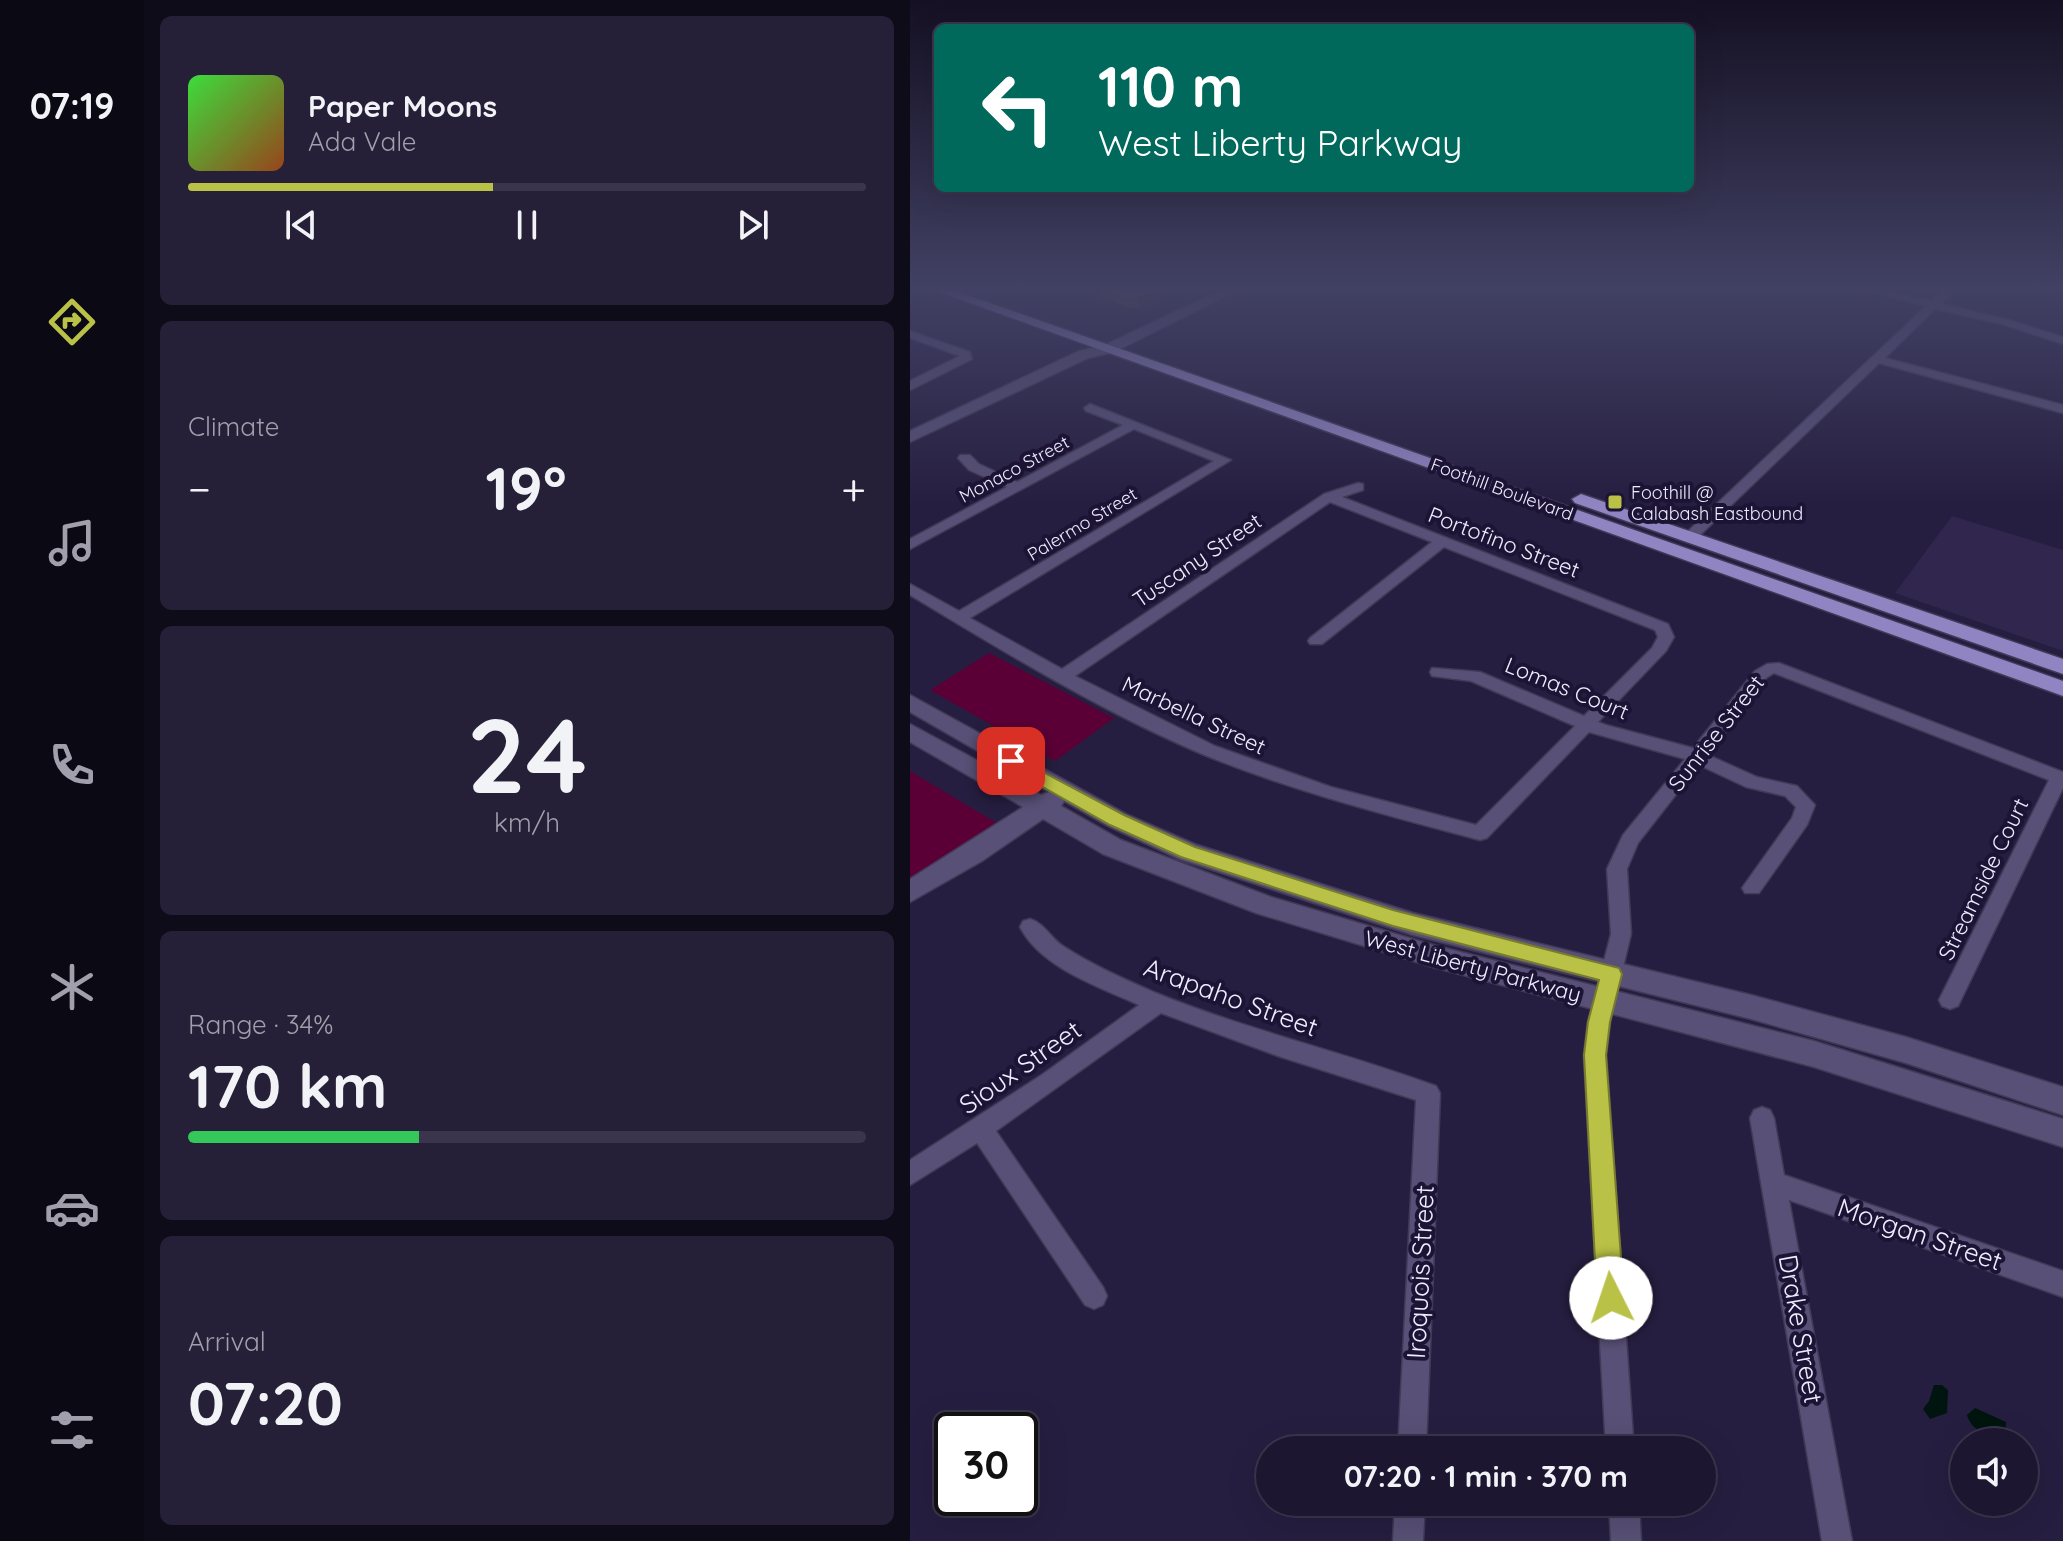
<!DOCTYPE html>
<meta charset="utf-8">
<style>
body{margin:0;font-family:Quicksand,sans-serif;background:#251f38;color:#f1f3f6;height:100vh;display:flex;flex-direction:column;font-size:30px;white-space:nowrap}
*{box-sizing:border-box;margin:0}
p{font-size:26px;color:#a09fab}
.icon{flex:none;width:44px;height:44px;fill:none;stroke:currentColor;stroke-width:2;stroke-linecap:round;stroke-linejoin:round}
.map{position:relative;flex:1;overflow:hidden}
.details{display:flex;flex-direction:column;gap:16px;padding:16px;background:#0f0c1a;width:766px}
.details>*{flex:none}
.guide{position:absolute;left:24px;top:24px;width:760px;height:168px;border-radius:12px;box-shadow:0 8px 32px #0002,0 0 0 2px #3a354c;background:#00695c;color:#fff;overflow:hidden}
.tools{position:absolute;left:1040px;top:1428px;display:grid;gap:16px}
.tools a{display:grid;place-items:center;width:88px;height:88px;border-radius:50%;background:#1c1630;box-shadow:0 8px 32px #0002,0 0 0 2px #3a354c;font-size:40px}
.speed{position:absolute;left:24px;top:1412px;display:flex;gap:16px;font-size:40px;font-weight:700;text-align:center}
.speed>*{display:grid;place-content:center;width:104px;height:104px;border-radius:50%;background:#1c1630;box-shadow:0 8px 32px #0002,0 0 0 2px #3a354c;line-height:1}
.speed .limit{border:4px solid #111;border-radius:12px;background:#fff;color:#111}
.pin{position:absolute;display:grid;place-items:center;width:68px;height:68px;color:#fff;margin:-34px;border-radius:16px;box-shadow:0 4px 12px #0006}
.me{position:absolute;width:88px;margin:-44px;rotate:356deg;stroke-linejoin:round;filter:drop-shadow(0 0 6px #0008)}
.turn{display:flex;align-items:center;gap:28px;height:168px;padding:0 32px;font-size:36px}
.turn .icon{width:104px;height:104px;stroke-width:2.5}
.turn b{display:block;font-size:56px;line-height:68px}
.big{font-size:60px;font-weight:700;line-height:1.1}
.details .card{flex:1;display:flex;flex-direction:column;justify-content:center;gap:12px;min-width:0;padding:0 28px;border-radius:12px;background:#251f38}
.details .dial{align-items:center;gap:0}
.dial b{font-size:104px;line-height:1}
.song{display:flex;align-items:center;gap:24px}
.cover{width:96px;height:96px;border-radius:12px;background:linear-gradient(135deg,hsl(120 70% 55%),hsl(20 70% 35%))}
.played{height:8px;border-radius:4px;background:linear-gradient(90deg,#b9c146 45%,#3a354c 45%)}
.keys{display:flex;justify-content:space-around;direction:ltr}
.heat{display:flex;justify-content:space-between;align-items:center;font-size:44px;direction:ltr}
.charge{height:12px;border-radius:6px;background:linear-gradient(90deg,#34c759 34%,#3a354c 0)}
.trip{position:absolute;left:346px;top:1436px;width:460px;height:80px;border-radius:40px;background:#1c1630;box-shadow:0 8px 32px #0002,0 0 0 2px #3a354c;font-weight:700;line-height:80px;text-align:center}
main{display:flex;flex:1;min-height:0}
.menu{display:flex;flex-direction:column;width:144px;justify-content:space-around;align-items:center;background:#0b0913;color:#a09fab}
.menu .icon{width:56px;height:56px}
.menu .on{color:#b9c146}
.menu b{font-size:36px;color:#f1f3f6}
.map>svg:first-child{display:block}
.built{fill:#30264e}
.green{fill:#5b0036}
.water{fill:#00150f}
.lines{fill:none;stroke-linecap:round;stroke-linejoin:round}
.street-casing{stroke:#413955;stroke-width:3}
.secondary-casing{stroke:#413955;stroke-width:3}
.primary-casing{stroke:#413955;stroke-width:3}
.street{fill:#585076;fill-rule:evenodd}
.secondary{fill:#585076;fill-rule:evenodd}
.primary{fill:#9084c2;fill-rule:evenodd}
.wall{fill:#5f3e2a}
.shaded-wall{fill:#422929}
.building{fill:#6e5141;stroke:#82695e;stroke-width:2}
.route{fill:#b9c146;stroke:#787d2e;stroke-width:2}
.poi-dot{fill:#b9c146;stroke:#1d1435;stroke-width:3}
.labels{text-anchor:middle;dominant-baseline:central;stroke-width:8;stroke-linejoin:round;paint-order:stroke}
.far-street-label{font-size:18px;fill:#eeecfe;stroke:#1d1435}
.far-poi-label{font-size:18px;fill:#eeecfe;stroke:#1d1435;text-anchor:start}
.street-label{font-size:22px;fill:#eeecfe;stroke:#1d1435}
.near-street-label{font-size:26px;fill:#eeecfe;stroke:#1d1435}
</style>
<main>
<nav class="menu">
<b>07:19</b>
<svg class="icon on" aria-label="directions" viewBox="0 0 24 24"><path d="M12 3l9 9-9 9-9-9zM9 14v-3h6M13 9l2 2-2 2"/></svg>
<svg class="icon" aria-label="music" viewBox="0 0 24 24"><path d="M9 18V5l10-2v13"/><circle cx="6" cy="18" r="3"/><circle cx="16" cy="16" r="3"/></svg>
<svg class="icon" aria-label="phone" viewBox="0 0 24 24"><path d="M5 4h4l2 5-3 2q2 4 5 5l2-3 5 2v4C11 20 4 13 5 4z"/></svg>
<svg class="icon" aria-label="climate" viewBox="0 0 24 24"><path d="M12 3v18M4 7l16 10M4 17L20 7"/></svg>
<svg class="icon" aria-label="car" viewBox="0 0 24 24"><path d="M5 17H2v-5l4-1 3-4h7l3 4 3 1v5h-3M9 17h6M6 11h13"/><circle cx="7" cy="17" r="2"/><circle cx="17" cy="17" r="2"/></svg>
<svg class="icon" aria-label="filters" viewBox="0 0 24 24"><path d="M4 7h16M4 17h16"/><circle cx="9" cy="7" r="2"/><circle cx="15" cy="17" r="2"/></svg>
</nav>
<section class="details">
<div class="card">
<div class="song"><i class="cover"></i><div><b>Paper Moons</b><p>Ada Vale</p></div></div>
<div class="played"></div>
<div class="keys"><svg class="icon" aria-label="previous" viewBox="0 0 24 24"><path d="M18 5L8 12l10 7zM5 5v14"/></svg><svg class="icon" aria-label="pause" viewBox="0 0 24 24"><path d="M8 5v14M16 5v14"/></svg><svg class="icon" aria-label="next" viewBox="0 0 24 24"><path d="M6 5l10 7-10 7zM19 5v14"/></svg></div>
</div>
<div class="card"><p>Climate</p>
<div class="heat"><a>−</a><b class="big">19°</b><a>+</a></div>
</div>
<div class="card dial"><b>24</b><p>km/h</p></div>
<div class="card"><p>Range · 34%</p><b class="big">170 km</b><div class="charge"></div></div>
<div class="card"><p>Arrival</p><b class="big">07:20</b></div>
</section>
<div class="map">
<svg width="1153" height="1541" viewBox="0 0 1153 1541">
<rect width="100%" height="100%" fill="#261e40"/>
<path class="built" d="M1042,516L1153,550V651L985,593Z"/>
<g class="green">
<path d="M79,653L204,718L145,761L20,690Z"/>
<path d="M0,771L90,825L0,881Z"/>
</g>
<g class="water">
<path d="M1024,1385H1032L1038,1390L1037,1413L1020,1419L1013,1409L1019,1401Z"/>
<path d="M1065,1408L1096,1422L1095,1435C1079,1435 1062,1433 1057,1415Z"/>
</g>
<g class="lines">
<defs>
<g id="street">
<path d="M954,290H971L1021,301L1033,290H1044L1031,304L1099,320L1153,337V344L1092,324L1025,309L975,358L1153,405V413L969,363L785,540H775V534L1016,306Z"/>
<path d="M0,331L60,352L62,359L0,390V381L50,356L0,338Z"/>
<path d="M180,404L321,460L60,618L152,669L414,494L448,483L453,484V490L432,497L758,624L764,637L756,651L688,722L696,725L783,748L845,671L857,664L869,663L1153,772V788L1048,1006L1040,1009L1032,1006L1029,1000L1139,780L864,673L856,678L798,755L847,777L887,786L905,805L897,825L849,893H835L832,888L882,818L886,807L875,796L836,787L789,765L728,843L717,869L721,934L700,1022L696,1055L724,1450H696L674,1055L678,1022L701,934L697,869L713,835L775,759L679,732L577,838L570,840C477,815 382,791 292,754C194,713 91,650 0,595V584L49,611L304,461L224,429L0,549V539L97,487L59,470L48,458L50,455H60L69,464L107,482L213,425L176,411L174,408ZM420,502L522,542L400,638L398,641L400,644H412L534,547L745,630L748,637L742,648L674,716L570,672L522,668L520,672L522,676L561,681L665,726L566,825L421,787L305,746L165,676Z"/>
<path d="M120,919C134,923 141,938 153,946C182,965 214,979 246,993C337,1030 434,1052 526,1086L530,1093L516,1450H488L506,1100L368,1056L251,1013L86,1131L193,1287L197,1296L193,1305L184,1309L175,1305L67,1143L0,1185V1160L133,1074L229,1005C190,987 131,968 110,927L113,921Z"/>
<path d="M852,1107L860,1110L864,1118L874,1175L1153,1271V1297L879,1200L942,1541H912L840,1118L844,1110Z"/>
<path d="M485,1502H515L513,1541H483Z"/>
<path d="M699,1502H729L731,1541H701Z"/>
</g>
<g id="secondary">
<path d="M311,290H328L204,352L178,358L0,442V431L169,351L195,345Z"/>
<path d="M0,695L216,814L287,845L503,913L841,995L996,1037L1153,1087V1115L996,1063L841,1019L503,935L269,859L198,826L154,801L151,806L211,840L361,897L523,945L904,1041L1153,1119V1147L904,1067L523,967L346,913L193,854L133,819L72,861L0,902V879L113,807L0,742V724L131,795L139,792L0,712Z"/>
</g>
<g id="primary">
<path d="M24,290H43L1153,681V696Z"/>
<path d="M671,494L1153,659V674L665,503L662,499Z"/>
</g>
</defs>
<use href="#street" class="street-casing"/>
<use href="#secondary" class="secondary-casing"/>
<use href="#primary" class="primary-casing"/>
<use href="#street" class="street"/>
<use href="#secondary" class="secondary"/>
<use href="#primary" class="primary"/>
</g>
<path class="wall" d="M189,290H260L247,295L248,300L230,308H218L191,297Z"/>
<path class="shaded-wall" d="M241,290H260L247,295L248,300L230,308L227,296Z"/>
<path class="building" d="M200,290H241L227,296H215Z"/>
<linearGradient id="sky" x2="0" y2="1"><stop stop-color="#151023"/><stop offset="0.57" stop-color="#414164"/><stop offset="1" stop-color="#414164" stop-opacity="0"/></linearGradient>
<rect width="1153" height="505" fill="url(#sky)"/>
<path class="route" d="M101,755L214,815L285,847L483,910L709,968L712,974L700,1022L696,1055L714,1298L710,1307L701,1311L691,1307L687,1298L674,1055L678,1022L689,980L483,926L271,857L200,825L94,765L92,761L94,756Z"/>
<rect class="poi-dot" x="697" y="494" width="16" height="16" rx="4"/>
<g class="labels">
<g class="far-street-label">
<text transform="translate(104 469) rotate(-28)">Monaco Street</text>
<text transform="translate(592 489) rotate(20)">Foothill Boulevard</text>
<text transform="translate(172 524) rotate(-31)">Palermo Street</text>
</g>
<g class="far-poi-label">
<text x="721" y="492">Foothill @<tspan x="721" dy="21">Calabash Eastbound</tspan></text>
</g>
<g class="street-label">
<text transform="translate(594 542) rotate(21)">Portofino Street</text>
<text transform="translate(287 560) rotate(-34)">Tuscany Street</text>
<text transform="translate(657 688) rotate(22)">Lomas Court</text>
<text transform="translate(284 715) rotate(25)">Marbella Street</text>
<text transform="translate(806 733) rotate(-52)">Sunrise Street</text>
<text transform="translate(1073 879) rotate(-64)">Streamside Court</text>
<text transform="translate(563 966) rotate(15)">West Liberty Parkway</text>
</g>
<g class="near-street-label">
<text transform="translate(321 997) rotate(20)">Arapaho Street</text>
<text transform="translate(110 1067) rotate(-35)">Sioux Street</text>
<text transform="translate(1010 1234) rotate(19)">Morgan Street</text>
<text transform="translate(510 1272) rotate(-87)">Iroquois Street</text>
<text transform="translate(891 1329) rotate(80)">Drake Street</text>
</g>
</g>
</svg>
<div class="tools">
<a><svg class="icon" aria-label="sound" viewBox="0 0 24 24"><path d="M4 9h4l5-4v14l-5-4H4zM17 9q2 3 0 6"/></svg></a>
</div>
<div class="speed"><div class="limit">30</div></div>
<div class="pin" style="left:101px;top:761px;background:#d93025"><svg class="icon" aria-label="arrive" viewBox="0 0 24 24"><path d="M6 21V4h12l-3 4 3 4H6"/></svg></div>
<svg class="me" style="left:701px;top:1298px" viewBox="-20 -20 40 40"><circle r="19" fill="#fff"/><path d="M0-13L10 11 0 6-10 11z" fill="#b9c146"/></svg>
<div class="trip">07:20 · 1 min · 370 m</div>
<div class="guide">
<div class="turn"><svg class="icon" aria-label="left" viewBox="0 0 24 24"><path d="M17 20v-9H6M10 6l-5 5 5 5"/></svg><div><b>110 m</b>West Liberty Parkway</div></div>
</div>
</div>
</main>
